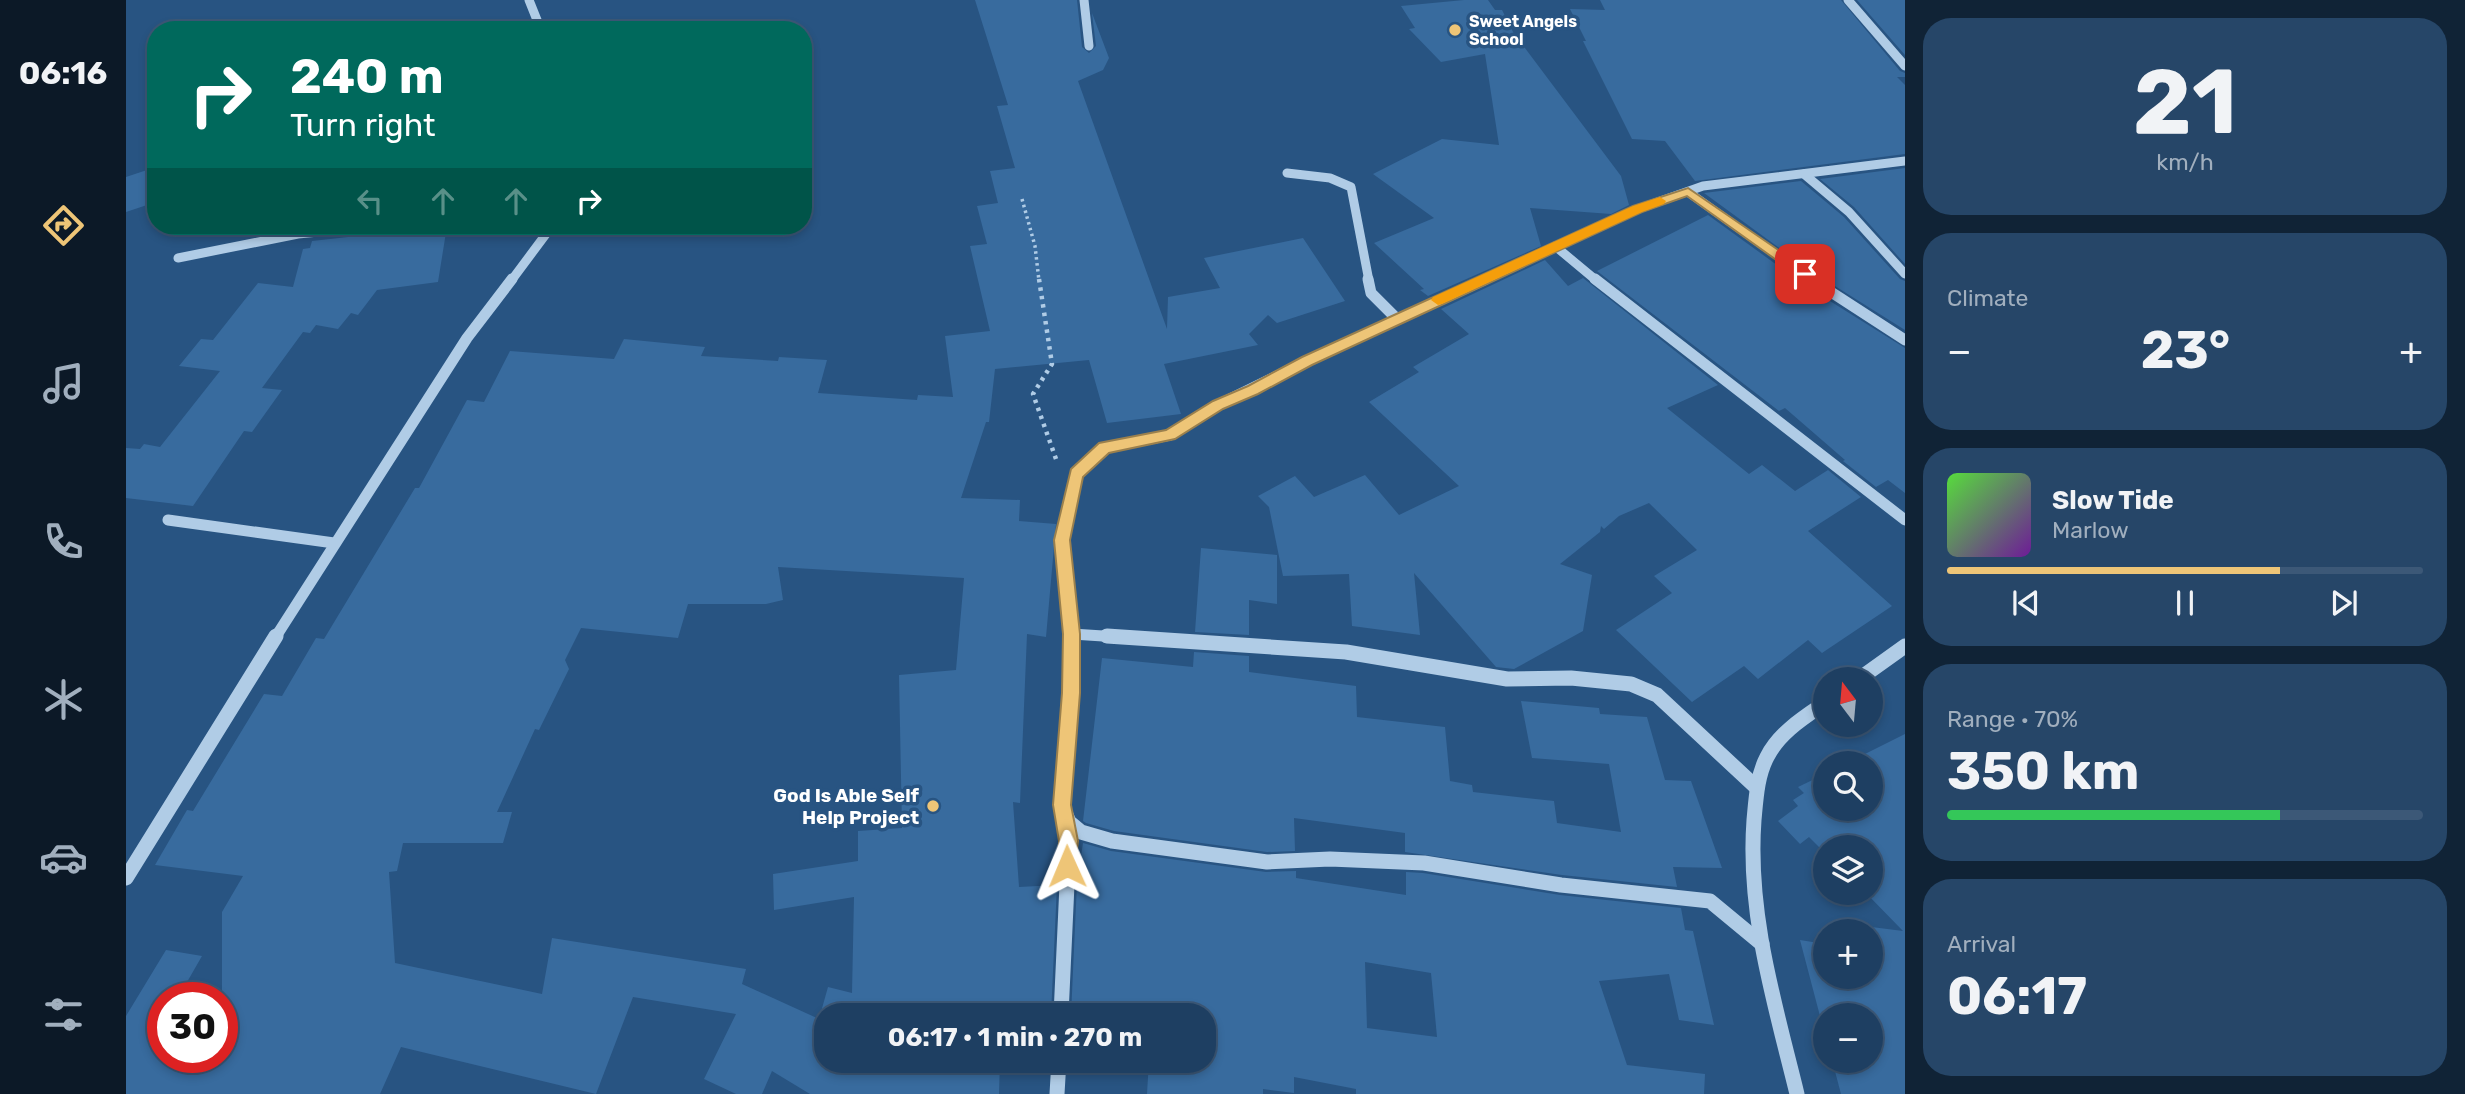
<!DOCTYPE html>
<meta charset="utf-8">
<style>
body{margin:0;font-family:Rubik,sans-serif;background:#264668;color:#f1f3f6;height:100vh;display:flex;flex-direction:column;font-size:26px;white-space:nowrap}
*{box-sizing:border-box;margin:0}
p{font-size:23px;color:#a1afbe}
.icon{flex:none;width:38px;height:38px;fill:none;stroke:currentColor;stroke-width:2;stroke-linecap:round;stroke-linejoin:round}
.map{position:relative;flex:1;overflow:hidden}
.details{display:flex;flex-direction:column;gap:18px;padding:18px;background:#102336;width:560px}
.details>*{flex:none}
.top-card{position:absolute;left:21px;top:21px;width:665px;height:214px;border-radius:28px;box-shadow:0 4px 10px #0003,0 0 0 2px #3c5877;background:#00695c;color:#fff;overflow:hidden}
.needle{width:46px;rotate:344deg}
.controls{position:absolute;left:1687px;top:667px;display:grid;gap:14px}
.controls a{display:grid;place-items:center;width:70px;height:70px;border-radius:50%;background:#1e3f62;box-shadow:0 4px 10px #0003,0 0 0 2px #3c5877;font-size:35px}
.speed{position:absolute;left:21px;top:982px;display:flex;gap:14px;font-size:35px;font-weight:700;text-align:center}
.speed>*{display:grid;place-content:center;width:91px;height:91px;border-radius:50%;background:#1e3f62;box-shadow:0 4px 10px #0003,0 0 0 2px #3c5877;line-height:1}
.speed .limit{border:10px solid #d22;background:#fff;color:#111}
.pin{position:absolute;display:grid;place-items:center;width:60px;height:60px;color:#fff;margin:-30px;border-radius:14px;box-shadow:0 4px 10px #0006}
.me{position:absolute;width:77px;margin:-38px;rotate:359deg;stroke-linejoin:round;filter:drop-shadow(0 0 5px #0008)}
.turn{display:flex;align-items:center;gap:24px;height:147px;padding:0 28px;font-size:32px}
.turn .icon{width:91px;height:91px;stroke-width:2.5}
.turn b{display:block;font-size:49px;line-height:60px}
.lanes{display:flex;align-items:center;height:66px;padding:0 28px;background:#0003;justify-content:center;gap:35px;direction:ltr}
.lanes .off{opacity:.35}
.big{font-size:52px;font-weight:700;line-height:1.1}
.details .widget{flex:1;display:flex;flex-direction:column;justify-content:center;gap:10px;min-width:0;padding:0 24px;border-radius:28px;background:#264668}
.details .dial{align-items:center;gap:0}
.dial b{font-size:91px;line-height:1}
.song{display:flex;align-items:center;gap:21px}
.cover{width:84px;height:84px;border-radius:10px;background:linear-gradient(135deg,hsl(110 70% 55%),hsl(280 70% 35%))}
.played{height:7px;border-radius:4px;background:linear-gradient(90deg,#eec577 70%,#3c5877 70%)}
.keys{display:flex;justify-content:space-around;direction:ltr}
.heat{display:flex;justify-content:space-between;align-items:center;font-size:38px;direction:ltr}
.charge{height:10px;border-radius:5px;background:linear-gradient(90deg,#34c759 70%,#3c5877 0)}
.trip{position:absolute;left:688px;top:1003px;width:402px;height:70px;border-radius:28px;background:#1e3f62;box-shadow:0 4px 10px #0003,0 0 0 2px #3c5877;font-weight:700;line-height:70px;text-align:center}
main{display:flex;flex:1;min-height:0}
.tab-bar{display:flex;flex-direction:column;width:126px;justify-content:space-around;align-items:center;background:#0c1927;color:#a1afbe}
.tab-bar .icon{width:49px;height:49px}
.tab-bar .current{color:#eec577}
.tab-bar b{font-size:32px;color:#f1f3f6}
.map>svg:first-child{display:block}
.building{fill:#386b9e;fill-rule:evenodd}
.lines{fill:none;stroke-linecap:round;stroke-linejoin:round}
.path-far1{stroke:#b0cce6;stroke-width:3.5;stroke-dasharray:2.5 3.5;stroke-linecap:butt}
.path{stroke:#b0cce6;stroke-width:4.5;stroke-dasharray:3.5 5;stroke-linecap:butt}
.minor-far2{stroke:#b0cce6;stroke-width:9}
.minor-far1{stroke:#b0cce6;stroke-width:11}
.minor{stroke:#b0cce6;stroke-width:15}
.route{fill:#eec577;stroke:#9b804d;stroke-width:2}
.slow{fill:#f59e0b}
.poi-dot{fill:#eec577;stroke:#285482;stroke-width:2.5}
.labels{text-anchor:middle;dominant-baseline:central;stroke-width:7;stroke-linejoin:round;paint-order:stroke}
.far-poi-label{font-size:16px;font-weight:bold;fill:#fff;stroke:#285482;text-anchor:start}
.poi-label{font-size:19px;font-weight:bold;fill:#fff;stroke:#285482;text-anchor:end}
</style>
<main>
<nav class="tab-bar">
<b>06:16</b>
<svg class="icon current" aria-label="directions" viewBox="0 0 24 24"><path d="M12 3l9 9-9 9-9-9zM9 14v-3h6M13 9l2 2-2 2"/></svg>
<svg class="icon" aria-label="music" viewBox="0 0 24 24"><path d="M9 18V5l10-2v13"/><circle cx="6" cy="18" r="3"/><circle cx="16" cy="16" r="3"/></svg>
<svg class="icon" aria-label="phone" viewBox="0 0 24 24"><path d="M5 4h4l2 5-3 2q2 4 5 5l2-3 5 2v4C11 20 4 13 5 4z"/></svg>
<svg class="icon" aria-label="climate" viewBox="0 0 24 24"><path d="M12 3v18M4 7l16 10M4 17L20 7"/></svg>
<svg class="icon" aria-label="car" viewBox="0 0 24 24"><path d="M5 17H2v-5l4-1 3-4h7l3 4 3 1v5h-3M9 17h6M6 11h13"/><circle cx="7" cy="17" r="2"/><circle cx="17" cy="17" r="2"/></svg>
<svg class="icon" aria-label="filters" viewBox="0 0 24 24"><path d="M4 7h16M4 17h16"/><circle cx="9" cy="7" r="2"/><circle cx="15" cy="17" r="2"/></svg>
</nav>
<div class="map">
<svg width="1779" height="1094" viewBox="0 0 1779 1094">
<rect width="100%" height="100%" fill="#285482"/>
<g class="building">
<path d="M849,0H951L956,47L963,53L970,46L966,13L983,58L977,70L952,81L1041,329L1042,297L1094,288L1078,258L1177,238L1219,301L1151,323L1142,315L1123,334L1132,345L1038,364L1055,414L981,423L963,360L869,369L863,422H860L835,498L894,500L893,521L930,524L920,637L901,634L894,803L887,802L893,887L931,885L925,1015H700V1060H874L873,1094H684L646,1071L636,1094H610L578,1079L610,1014L507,997L470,1094L275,1047L254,1094H0V1016L40,950L76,956L53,996L37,993V1057H96V912L117,876L29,865L61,810L67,811L138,694L156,696L190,638L198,639L289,488H293L341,400L358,402L384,351L488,359L498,339L579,347L575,356L652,361L653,357L701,360L692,393L791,400L792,395L827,397L819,336L864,331L844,246L861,244L851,206L872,203L864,171L889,168L871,106L882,105ZM652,567L838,578L830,670L773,675L776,828L732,831V861L647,874L648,910L728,897L726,993L702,987L693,1019L616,984L620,969L426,938L416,994L269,963L263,872L271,871L277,843H377L386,812H371L409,729L413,730L443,669L439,660L455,628L552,638L562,604H640L657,600Z"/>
<path d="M1338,0H1362L1369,10H1376L1387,32L1495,176L1503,205L1485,214L1404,208L1415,246L1302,296L1294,290L1298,289L1248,243L1308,218L1247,174L1316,139L1373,145L1359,54L1315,62L1283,29L1289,28L1275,6Z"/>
<path d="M1474,0H1715L1774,71L1779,73V77H1771L1779,85V154L1569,181L1539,141L1506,139L1457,41H1460L1444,9L1479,10Z"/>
<path d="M1731,0H1779V55Z"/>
<path d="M30,167V202L0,212V177Z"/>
<path d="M1779,168V264L1728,207L1694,179Z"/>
<path d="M1675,181L1718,217L1774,279L1779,281V330L1685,271L1578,193Z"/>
<path d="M1582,215L1680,286L1779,348V493L1762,480L1750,487L1717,461L1719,460L1659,408L1653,411L1471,271Z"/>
<path d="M321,226L312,282L251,290L232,315L225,313L212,329L190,325L184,333L177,332L136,388L156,390L126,432L118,431L67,506L0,498V448L14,449L18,444L34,447L94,371L53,366L75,339L87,340L132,283L167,287L177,249L184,248L186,241Z"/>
<path d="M1419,260L1442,286L1457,278L1592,385L1541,408L1623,474L1636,465L1669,491L1702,470L1735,497L1682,531L1766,606L1696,653L1682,640L1632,679L1618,666L1566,702L1490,630L1546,593L1528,576L1571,550L1523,503L1493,516L1478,529L1475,526L1474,532L1434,564L1466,575L1457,631L1388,669L1370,667L1288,573L1294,635L1226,626L1223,574L1157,576L1143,507L1132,496L1169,476L1188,497L1239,475L1273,515L1333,486L1243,402L1293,372L1287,367L1343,334L1315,309Z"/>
<path d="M1075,548L1151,555V604L1123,600V635L1069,632Z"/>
<path d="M1068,652L1123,656V672L1230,686L1231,717L1319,727L1324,781L1346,785L1347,792L1428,801L1431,823L1495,832L1483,764L1406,758L1395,701L1473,708L1474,714L1521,717L1539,780L1565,781L1596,868L1547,867L1551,887L1436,875L1279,852V833L1168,818L1169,851L1141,852L988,831L960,823L957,821L976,658L1067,667Z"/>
<path d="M1779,734V1094H1715L1706,1060H1745V1015H1699V1035L1674,940L1699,944V976H1745V931H1708L1706,922L1777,931L1739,892H1745V847H1699V853L1683,837L1674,844L1652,821L1672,806L1667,800L1678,793L1672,787L1699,774V808H1745V763H1721Z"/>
<path d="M957,843L985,851L1140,872L1170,871V878L1280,895V872L1297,873L1434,895L1555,908L1559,930L1567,931L1588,1025L1553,1020L1543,974L1473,981L1501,1065L1579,1074L1578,1094H1230V1089L1168,1077V1093L1137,1089V1094H1021L1023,1060H1078V1015H945L951,883ZM1239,962L1305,973L1311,1037L1241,1028Z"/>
</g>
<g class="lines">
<path class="path-far1" d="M896,199L909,246L913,281"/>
<path class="path" d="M913,279L926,364L907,394L930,459"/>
<g class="minor-far2">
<path d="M403,0L415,30"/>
<path d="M958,0L963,46"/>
<path d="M1722,0L1779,66"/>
<path d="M1161,173L1204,178L1225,187L1243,281"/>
<path d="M1678,174L1723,212L1779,274"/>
<path d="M1562,192L1687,281"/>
<path d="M1429,246L1471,281"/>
<path d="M52,258L172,234L254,226"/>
<path d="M385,281L426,226"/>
<path d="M1356,281L1512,209L1577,186L1779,161"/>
</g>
<g class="minor-far1">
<path d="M1242,279L1245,293L1271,319"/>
<path d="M1469,279L1779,520"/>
<path d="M1685,279L1779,340"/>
<path d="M42,520L208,543"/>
<path d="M149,638L341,338L386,279"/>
<path d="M946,638V634"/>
<path d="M1008,638L946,634L936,540L950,474L978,448L1044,435L1092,405L1181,361L1360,279"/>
</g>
<g class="minor">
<path d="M946,636L945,693L936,805L943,822L955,832L986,841L1141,862L1204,859L1298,863L1435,885L1584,901L1636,944"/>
<path d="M981,636L1220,652L1381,679L1445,678L1505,684L1531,695L1631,788"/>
<path d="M1733,679L1779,646"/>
<path d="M0,878L150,636"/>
<path d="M935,1015L943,841L938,816"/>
<path d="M931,1094L933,1060"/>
<path d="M1671,1094C1649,1004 1621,914 1628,820C1630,799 1631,776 1641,757C1653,733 1677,718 1699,703"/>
</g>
</g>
<path class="route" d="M1562,188L1683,271V277H1674L1561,196L1516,212L1186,365L1132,394L1097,409L1049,439L983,453L957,477L944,540L954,634V693L945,805L952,841L948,873L941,876L935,873L932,866L933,841L927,805L936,693L937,634L928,540L945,469L973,443L1040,430L1087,401L1122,386L1176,357L1507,206Z"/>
<path class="slow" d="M1534,197L1540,201L1538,204L1516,212L1316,304L1312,305L1305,300L1307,297L1507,206Z"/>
<g class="poi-dot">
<circle cx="1329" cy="30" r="7"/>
<circle cx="807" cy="806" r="7"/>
</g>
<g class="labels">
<g class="far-poi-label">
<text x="1343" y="21">Sweet Angels<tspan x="1343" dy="18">School</tspan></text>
</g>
<g class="poi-label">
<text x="793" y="795">God Is Able Self<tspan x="793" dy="22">Help Project</tspan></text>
</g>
</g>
</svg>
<div class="controls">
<a><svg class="needle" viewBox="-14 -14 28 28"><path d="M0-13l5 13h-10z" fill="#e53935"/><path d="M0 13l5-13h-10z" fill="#a1afbe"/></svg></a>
<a><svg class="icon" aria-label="search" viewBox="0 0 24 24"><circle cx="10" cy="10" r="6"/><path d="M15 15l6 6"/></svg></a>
<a><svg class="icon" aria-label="layers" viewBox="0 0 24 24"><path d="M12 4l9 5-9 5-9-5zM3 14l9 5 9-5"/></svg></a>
<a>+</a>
<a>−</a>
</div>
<div class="speed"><div class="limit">30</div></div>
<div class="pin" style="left:1679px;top:274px;background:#d93025"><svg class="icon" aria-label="arrive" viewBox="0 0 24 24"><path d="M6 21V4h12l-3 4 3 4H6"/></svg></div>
<svg class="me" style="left:941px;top:866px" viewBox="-20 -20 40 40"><path d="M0-17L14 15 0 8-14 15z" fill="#eec577" stroke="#fff" stroke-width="4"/></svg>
<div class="trip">06:17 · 1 min · 270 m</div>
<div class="top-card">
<div class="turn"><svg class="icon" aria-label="right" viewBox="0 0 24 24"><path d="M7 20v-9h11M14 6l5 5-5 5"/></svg><div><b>240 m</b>Turn right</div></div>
<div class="lanes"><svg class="icon off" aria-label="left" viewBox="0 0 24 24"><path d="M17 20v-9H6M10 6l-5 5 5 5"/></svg><svg class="icon off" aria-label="ahead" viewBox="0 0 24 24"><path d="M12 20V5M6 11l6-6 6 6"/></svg><svg class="icon off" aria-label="ahead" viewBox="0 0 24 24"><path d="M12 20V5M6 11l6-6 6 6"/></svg><svg class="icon" aria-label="right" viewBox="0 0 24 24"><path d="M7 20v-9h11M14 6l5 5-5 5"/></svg></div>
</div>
</div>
<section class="details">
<div class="widget dial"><b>21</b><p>km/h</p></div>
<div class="widget"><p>Climate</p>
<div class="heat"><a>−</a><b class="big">23°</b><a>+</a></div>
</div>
<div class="widget">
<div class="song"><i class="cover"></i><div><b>Slow Tide</b><p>Marlow</p></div></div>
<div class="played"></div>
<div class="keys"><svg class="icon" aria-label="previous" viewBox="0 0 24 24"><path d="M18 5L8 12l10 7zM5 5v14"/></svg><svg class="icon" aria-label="pause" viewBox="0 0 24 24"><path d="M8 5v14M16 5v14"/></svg><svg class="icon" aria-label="next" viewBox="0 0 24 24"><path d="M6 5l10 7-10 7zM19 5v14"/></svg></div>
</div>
<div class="widget"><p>Range · 70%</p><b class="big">350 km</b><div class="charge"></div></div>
<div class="widget"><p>Arrival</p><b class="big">06:17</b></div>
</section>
</main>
